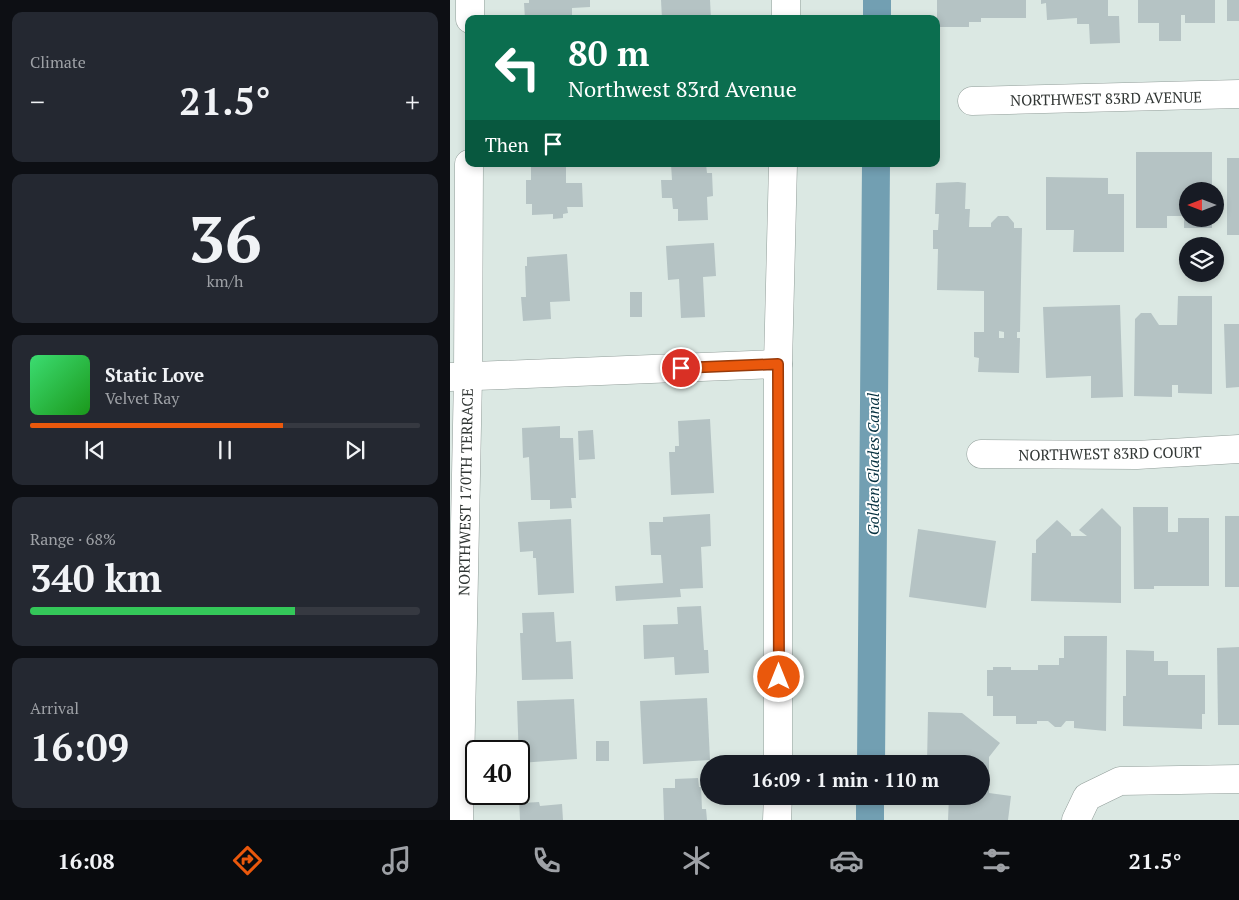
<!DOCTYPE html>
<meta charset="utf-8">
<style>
body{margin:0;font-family:"PT Serif",serif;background:#242831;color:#f1f3f6;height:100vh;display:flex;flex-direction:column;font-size:19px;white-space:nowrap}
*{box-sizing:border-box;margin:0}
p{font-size:16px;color:#9ea1a6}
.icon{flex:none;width:28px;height:28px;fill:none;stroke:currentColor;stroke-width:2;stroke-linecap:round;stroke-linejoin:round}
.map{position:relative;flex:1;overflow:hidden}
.side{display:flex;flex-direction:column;gap:12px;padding:12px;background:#0d0f14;width:450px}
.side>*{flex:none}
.banner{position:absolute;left:15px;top:15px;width:475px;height:152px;border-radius:10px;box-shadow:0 2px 8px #0003;background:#0b6e4f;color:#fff;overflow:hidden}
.needle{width:32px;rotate:270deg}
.tools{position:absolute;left:729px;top:182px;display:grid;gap:10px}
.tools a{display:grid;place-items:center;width:45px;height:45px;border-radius:50%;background:#171b24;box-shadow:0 2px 8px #0003;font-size:25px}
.speed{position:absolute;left:15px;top:740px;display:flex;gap:10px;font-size:25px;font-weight:700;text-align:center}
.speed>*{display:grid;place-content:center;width:65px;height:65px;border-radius:50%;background:#171b24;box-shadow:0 2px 8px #0003;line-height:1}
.speed .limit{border:2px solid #111;border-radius:8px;background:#fff;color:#111}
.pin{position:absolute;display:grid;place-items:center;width:42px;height:42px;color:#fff;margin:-21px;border:2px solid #fff;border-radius:50%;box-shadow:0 1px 5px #0007}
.me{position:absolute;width:55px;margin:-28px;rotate:0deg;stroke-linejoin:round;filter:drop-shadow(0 0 4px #0008)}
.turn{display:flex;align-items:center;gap:18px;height:105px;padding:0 20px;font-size:22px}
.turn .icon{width:65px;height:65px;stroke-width:2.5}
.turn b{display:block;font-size:35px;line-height:42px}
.then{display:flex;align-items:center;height:48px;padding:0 20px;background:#0003;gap:10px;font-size:19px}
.big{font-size:38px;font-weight:700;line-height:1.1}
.side .card{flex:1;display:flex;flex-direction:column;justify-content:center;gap:8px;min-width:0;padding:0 18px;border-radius:10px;background:#242831}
.side .dial{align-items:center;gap:0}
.dial b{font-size:65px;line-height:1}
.song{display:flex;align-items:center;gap:15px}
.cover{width:60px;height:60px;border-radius:8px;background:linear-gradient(135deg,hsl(140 70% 55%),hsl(120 70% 35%))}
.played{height:5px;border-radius:2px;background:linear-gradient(90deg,#ea580c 65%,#363941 65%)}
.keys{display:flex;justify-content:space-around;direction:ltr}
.heat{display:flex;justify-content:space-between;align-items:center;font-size:28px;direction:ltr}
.charge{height:8px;border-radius:4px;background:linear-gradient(90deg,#34c759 68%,#363941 0)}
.trip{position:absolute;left:250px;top:755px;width:290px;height:50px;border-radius:25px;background:#171b24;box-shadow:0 2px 8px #0003;font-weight:700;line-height:50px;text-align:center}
.dock{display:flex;height:80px;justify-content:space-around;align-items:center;background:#090b0e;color:#9ea1a6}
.dock .icon{width:35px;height:35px}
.dock .current{color:#ea580c}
.dock b{font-size:22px;color:#f1f3f6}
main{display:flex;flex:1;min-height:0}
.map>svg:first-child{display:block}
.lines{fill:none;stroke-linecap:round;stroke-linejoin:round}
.canal{stroke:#729fb2;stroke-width:28}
.building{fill:#b5c3c4;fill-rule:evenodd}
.street-casing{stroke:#929e9a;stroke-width:29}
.secondary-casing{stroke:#929e9a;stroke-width:29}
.street{stroke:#fff;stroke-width:28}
.secondary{stroke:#fff;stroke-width:28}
.route-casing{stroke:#983908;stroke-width:12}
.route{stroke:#ea580c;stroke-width:9}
.labels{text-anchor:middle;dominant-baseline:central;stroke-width:4;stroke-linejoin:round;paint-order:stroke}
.street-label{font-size:15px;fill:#313634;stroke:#fff}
.water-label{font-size:16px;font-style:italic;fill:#042f3e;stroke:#fff}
</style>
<main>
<section class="side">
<div class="card"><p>Climate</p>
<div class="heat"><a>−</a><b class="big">21.5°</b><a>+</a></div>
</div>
<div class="card dial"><b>36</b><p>km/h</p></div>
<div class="card">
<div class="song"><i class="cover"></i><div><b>Static Love</b><p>Velvet Ray</p></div></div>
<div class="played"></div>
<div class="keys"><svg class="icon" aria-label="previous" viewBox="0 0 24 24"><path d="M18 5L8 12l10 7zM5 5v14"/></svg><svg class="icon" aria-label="pause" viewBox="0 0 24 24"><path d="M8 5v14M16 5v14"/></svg><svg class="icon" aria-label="next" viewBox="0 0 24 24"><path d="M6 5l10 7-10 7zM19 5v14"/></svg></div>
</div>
<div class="card"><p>Range · 68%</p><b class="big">340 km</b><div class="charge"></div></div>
<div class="card"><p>Arrival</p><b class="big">16:09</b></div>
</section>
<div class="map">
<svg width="789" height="820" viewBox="0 0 789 820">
<rect width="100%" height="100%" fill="#dbe8e3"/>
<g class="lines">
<g class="canal">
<path d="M427,19V0"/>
<path d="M421,764L426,164"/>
<path d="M420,820V796"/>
</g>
</g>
<g class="building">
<path d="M79,0H140V7L122,8V17L75,19L74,3H79Z"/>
<path d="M211,0H260L261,19H212Z"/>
<path d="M487,0H576V18H531V22H519V27H487Z"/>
<path d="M591,0H658V16H669L670,43L640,44L639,24H627V18L597,20L596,3L591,4Z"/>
<path d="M688,0H765V23H735V15H731V41H709V23H688Z"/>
<rect x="777" y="0" width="12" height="21"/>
<path d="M686,152H762V191H738V219H762V228H734V216H717V228H686Z"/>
<rect x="777" y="158" width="12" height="77"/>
<path d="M81,164H116V183H132L133,207H117L118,213L113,214V218L103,219V214L82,215V204H76V180H81Z"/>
<path d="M221,164H256L257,173H262L263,196L257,197L258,220L228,221V209H223L222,198H212L211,180H222Z"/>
<path d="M596,177L658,178V194H674V252H623L624,230H596Z"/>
<path d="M508,182L516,183L515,209H520L519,227H541V223L548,216H558L564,223V228H572L570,332H567V338H570L569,373L528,372L529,358L524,357V332H534V291L487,290L488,249H483V230H488L489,214H485L486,183ZM549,331L554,332V338H549Z"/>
<path d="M264,243L266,276L253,277L255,317L231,318L229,279L218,280L216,246Z"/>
<path d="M117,254L120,301L100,302L101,319L73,321L71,297H76L75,266H77V257Z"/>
<rect x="180" y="292" width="12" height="25"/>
<path d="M728,296H762V394L728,393V385H722V397L684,396L685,319L691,313H701L709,325H727Z"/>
<path d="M670,305L673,397L641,398V376L596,378L593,307Z"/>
<path d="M774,324H789V387L776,388Z"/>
<path d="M260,419L264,493L221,495L219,452H225V446H229L228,421Z"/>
<path d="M110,426V438H123L126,498H121L122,508L100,509V500H81L79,457L73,458L72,428Z"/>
<path d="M143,430L145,459L129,460L128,431Z"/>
<path d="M683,507H718V532H728V518H759V586H704V589H684Z"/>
<path d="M652,508L671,527V603L581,601L582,553H586V540L607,520L621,533V536H637L629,530Z"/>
<path d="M260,514L261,546L251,547L253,588L230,589L231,597L166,601L165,586L213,583L211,555H201L199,522H213V517Z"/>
<rect x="775" y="516" width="14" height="71"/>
<path d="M121,519L124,593L88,595L86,558H83V551L70,552L68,522Z"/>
<path d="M468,529L546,541L536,608L459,597Z"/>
<path d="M251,606L254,650H258L259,673L225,675L224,657L194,659L193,625L228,624L227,607Z"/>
<path d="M104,612L106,642L121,641L123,679L72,680L70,633H73L72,613Z"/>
<path d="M614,636H657L656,731L624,728V721H616L611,727H605L598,721H587V724H566V716H543V696H537V670H543V667H561V670H588V665H609V658H614Z"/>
<path d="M789,647V725H768L767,648Z"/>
<path d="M676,650L704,651V661H718V675H755V714H752V729L673,726V696H676Z"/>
<path d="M257,698L260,760L193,764L190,701Z"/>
<path d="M124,699L127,759L69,763L67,701Z"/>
<path d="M478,712L512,713L550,743L539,757V793L561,796L558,820H498L499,796H531V764H477Z"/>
<rect x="146" y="741" width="13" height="20"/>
<path d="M248,778L249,787H251L252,809H256L257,820H214L213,788H225V779Z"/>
<path d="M69,798H72V803L89,802L90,806L112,804L113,820H70Z"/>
</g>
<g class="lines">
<defs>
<g id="street">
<path d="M20,19V0"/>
<path d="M522,101L789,94"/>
<path d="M0,377L328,364"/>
<path d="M531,454L687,455L789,449"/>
<path d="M9,820L18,376L19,164"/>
<path d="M626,820L637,797L670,781L789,779"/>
</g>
<g id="secondary">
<path d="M336,19V0"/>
<path d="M328,764V364L333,164"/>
<path d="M327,820L328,796"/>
</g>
</defs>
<use href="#street" class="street-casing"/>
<use href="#secondary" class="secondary-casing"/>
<use href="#street" class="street"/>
<use href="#secondary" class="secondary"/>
</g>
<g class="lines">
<defs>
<path id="route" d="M231,368L328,364L329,677"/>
</defs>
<use href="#route" class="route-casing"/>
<use href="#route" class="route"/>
</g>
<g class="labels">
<g class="street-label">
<text transform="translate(656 98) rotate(-1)">NORTHWEST 83RD AVENUE</text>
<text transform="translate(660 453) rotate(-1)">NORTHWEST 83RD COURT</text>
<text transform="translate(15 492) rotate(-89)">NORTHWEST 170TH TERRACE</text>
</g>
<g class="water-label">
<text transform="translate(423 464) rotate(-90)">Golden Glades Canal</text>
</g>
</g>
</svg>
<div class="tools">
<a><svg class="needle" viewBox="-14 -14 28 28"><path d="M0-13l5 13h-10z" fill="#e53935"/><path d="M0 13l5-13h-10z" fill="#9ea1a6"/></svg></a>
<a><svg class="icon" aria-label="layers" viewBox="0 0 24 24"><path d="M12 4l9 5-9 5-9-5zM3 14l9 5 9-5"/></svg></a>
</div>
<div class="speed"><div class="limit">40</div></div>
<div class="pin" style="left:231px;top:368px;background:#d93025"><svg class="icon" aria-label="arrive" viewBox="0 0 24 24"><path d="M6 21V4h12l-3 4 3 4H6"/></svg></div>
<svg class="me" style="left:329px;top:677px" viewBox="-20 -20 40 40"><circle r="17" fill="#ea580c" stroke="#fff" stroke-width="3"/><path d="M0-11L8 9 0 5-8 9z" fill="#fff"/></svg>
<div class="trip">16:09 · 1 min · 110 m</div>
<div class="banner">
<div class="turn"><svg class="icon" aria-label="left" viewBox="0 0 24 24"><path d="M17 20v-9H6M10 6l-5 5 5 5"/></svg><div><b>80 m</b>Northwest 83rd Avenue</div></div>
<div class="then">Then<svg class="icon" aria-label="arrive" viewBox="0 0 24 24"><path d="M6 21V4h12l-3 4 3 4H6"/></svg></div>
</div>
</div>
</main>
<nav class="dock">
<b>16:08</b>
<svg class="icon current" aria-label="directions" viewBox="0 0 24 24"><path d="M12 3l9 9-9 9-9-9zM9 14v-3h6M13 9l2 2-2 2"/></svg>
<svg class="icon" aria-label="music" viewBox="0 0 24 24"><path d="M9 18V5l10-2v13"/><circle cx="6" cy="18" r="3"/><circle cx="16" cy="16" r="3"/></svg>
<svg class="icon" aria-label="phone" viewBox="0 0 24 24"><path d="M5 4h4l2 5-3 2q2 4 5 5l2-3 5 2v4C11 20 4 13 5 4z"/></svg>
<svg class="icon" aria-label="climate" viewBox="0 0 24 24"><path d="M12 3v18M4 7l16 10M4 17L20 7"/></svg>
<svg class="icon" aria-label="car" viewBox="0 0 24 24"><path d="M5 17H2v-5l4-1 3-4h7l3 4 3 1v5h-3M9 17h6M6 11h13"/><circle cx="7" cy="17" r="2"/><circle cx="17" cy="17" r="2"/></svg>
<svg class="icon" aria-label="filters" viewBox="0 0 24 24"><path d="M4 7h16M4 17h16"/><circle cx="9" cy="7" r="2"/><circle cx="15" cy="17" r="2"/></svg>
<b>21.5°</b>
</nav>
